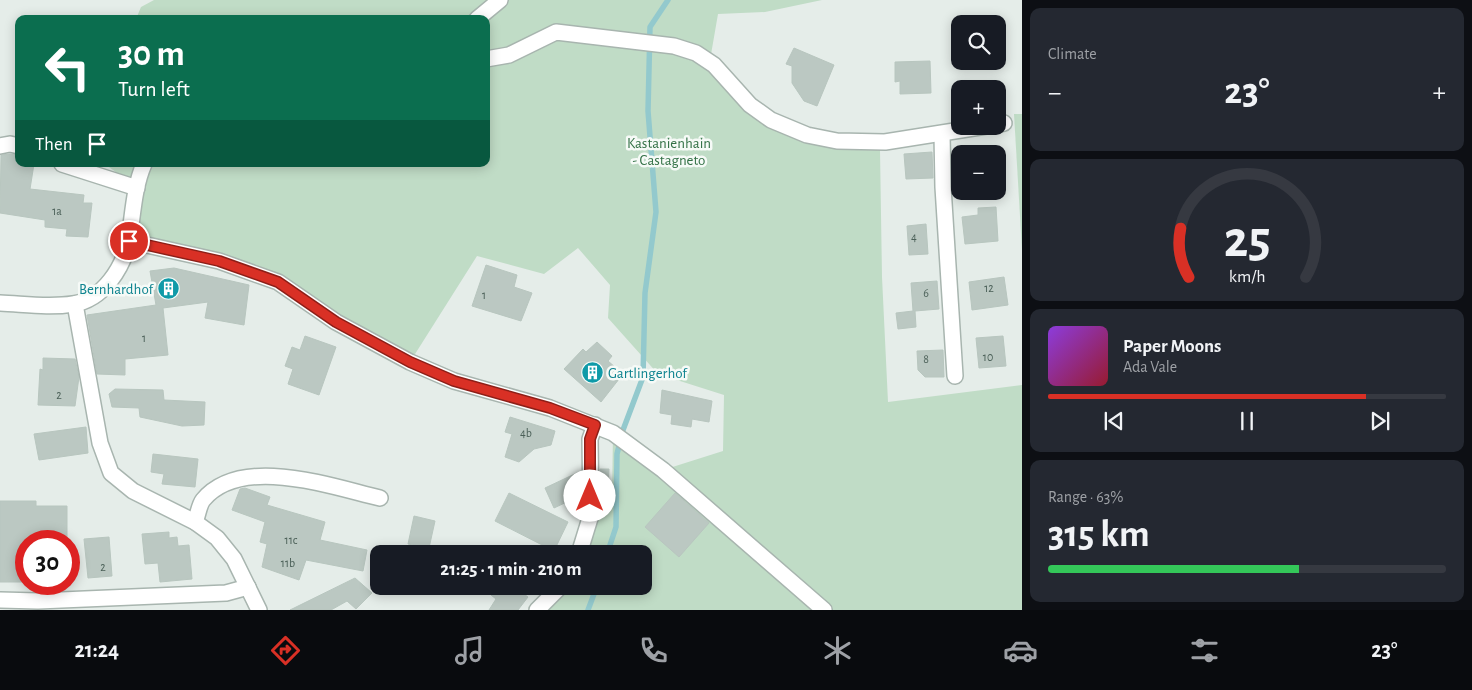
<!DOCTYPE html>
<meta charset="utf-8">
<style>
body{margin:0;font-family:"Alegreya Sans",sans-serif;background:#242831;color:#f1f3f6;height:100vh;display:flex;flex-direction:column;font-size:19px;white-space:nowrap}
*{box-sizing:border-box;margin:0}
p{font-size:16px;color:#9ea1a6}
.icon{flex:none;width:28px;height:28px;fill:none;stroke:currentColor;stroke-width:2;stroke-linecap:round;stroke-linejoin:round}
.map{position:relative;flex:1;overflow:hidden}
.side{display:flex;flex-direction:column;gap:8px;padding:8px;background:#0d0f14;width:450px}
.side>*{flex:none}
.top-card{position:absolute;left:15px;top:15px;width:475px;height:152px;border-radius:10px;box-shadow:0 2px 12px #0003;background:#0b6e4f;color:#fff;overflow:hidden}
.tools{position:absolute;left:951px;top:15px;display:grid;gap:10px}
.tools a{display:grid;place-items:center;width:55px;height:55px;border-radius:10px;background:#171b24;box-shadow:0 2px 12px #0003;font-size:25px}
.speed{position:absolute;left:15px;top:530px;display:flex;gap:10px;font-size:25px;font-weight:700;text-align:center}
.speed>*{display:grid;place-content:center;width:65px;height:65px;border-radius:50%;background:#171b24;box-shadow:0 2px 12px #0003;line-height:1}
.speed .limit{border:8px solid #d22;background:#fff;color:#111}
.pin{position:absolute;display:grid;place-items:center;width:42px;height:42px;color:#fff;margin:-21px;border:2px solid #fff;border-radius:50%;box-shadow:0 1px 5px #0007}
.me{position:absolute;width:55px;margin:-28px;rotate:0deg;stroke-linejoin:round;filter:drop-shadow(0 0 4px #0008)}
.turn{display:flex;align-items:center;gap:18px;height:105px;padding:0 20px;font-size:22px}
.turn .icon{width:65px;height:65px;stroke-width:2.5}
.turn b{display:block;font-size:35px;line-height:42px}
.then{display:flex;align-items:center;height:48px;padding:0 20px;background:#0003;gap:10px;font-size:19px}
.big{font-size:38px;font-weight:700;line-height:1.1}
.side .card{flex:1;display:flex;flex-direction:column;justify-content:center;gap:8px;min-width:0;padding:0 18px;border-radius:10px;background:#242831}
.side .dial{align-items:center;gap:0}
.dial svg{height:130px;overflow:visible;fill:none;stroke:#363941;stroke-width:7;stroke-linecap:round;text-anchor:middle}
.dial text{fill:#f1f3f6;stroke:none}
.song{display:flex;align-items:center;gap:15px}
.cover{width:60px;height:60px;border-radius:8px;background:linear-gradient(135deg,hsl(270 70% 55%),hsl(350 70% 35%))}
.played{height:5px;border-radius:2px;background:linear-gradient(90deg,#d93025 80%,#363941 80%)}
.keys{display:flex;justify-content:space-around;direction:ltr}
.heat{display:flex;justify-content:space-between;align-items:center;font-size:28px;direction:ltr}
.charge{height:8px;border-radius:4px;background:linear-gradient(90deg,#34c759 63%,#363941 0)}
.trip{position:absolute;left:370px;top:545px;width:282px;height:50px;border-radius:10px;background:#171b24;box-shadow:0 2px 12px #0003;font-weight:700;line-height:50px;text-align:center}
.tabs{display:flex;height:80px;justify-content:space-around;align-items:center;background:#090b0e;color:#9ea1a6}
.tabs .icon{width:35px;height:35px}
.tabs .current{color:#d93025}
.tabs b{font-size:22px;color:#f1f3f6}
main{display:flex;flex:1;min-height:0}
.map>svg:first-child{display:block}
.green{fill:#c0dcc6}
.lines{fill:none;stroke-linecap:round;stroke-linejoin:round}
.stream{stroke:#93c9cd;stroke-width:5.5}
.building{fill:#bbc8c2;stroke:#b8c6bf}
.minor-casing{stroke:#a8b5af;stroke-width:18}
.tertiary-casing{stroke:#a8b5af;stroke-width:18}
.minor{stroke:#fff;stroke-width:15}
.tertiary{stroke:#fff;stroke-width:15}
.route-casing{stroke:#8d1f18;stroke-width:12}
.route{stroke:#d93025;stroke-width:9}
.labels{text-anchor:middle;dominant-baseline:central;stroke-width:5;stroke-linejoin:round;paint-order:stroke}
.number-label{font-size:12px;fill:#4b6058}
.park-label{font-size:15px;fill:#337146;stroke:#f6faf7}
.culture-label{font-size:15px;fill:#0d838f;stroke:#f6faf7;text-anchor:end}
</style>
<main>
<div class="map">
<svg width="1022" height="610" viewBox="0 0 1022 610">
<rect width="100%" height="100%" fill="#e5ede9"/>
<g class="green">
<path d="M154,0H822L765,12L718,14L709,66L731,93L837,147L880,150L882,277L888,402L1022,385V610H537L561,586H644V554H579L591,515L612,498L613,433L663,470L723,451L724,395L658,374L608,318L610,285L578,248L544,274L477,256L410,362L278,282L129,241L137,188L105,164H486V19H136L141,7Z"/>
<path d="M1014,114H1022V250Z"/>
</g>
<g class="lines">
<g class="stream">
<path d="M607,554L616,527L617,454L623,430L643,377L645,293L656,212L648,111L650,27L668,0"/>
<path d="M588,610L597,586"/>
</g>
</g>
<g class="building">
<path d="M794,48L834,65L817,106L804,101L792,83V66L786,64Z"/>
<path d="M930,61L931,93L900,94V81L895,82V62Z"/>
<path d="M932,152L933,178L906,179L904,154Z"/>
<path d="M10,154L19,155V164H34L30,189L84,195L83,203H92L88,237L66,236L67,229L45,227V220L0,213L1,155Z"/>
<path d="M996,207L998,241L965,244L962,217L978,215V208Z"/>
<path d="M926,224L928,254L909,255L907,226Z"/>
<path d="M486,265L517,275L514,287L532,293L521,321L472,306Z"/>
<path d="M174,268L249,285L244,325L205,318L208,302L163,308L168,355L125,359V375L97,374L87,315L156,305L150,271Z"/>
<path d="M1004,277L1008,305L972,310L969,282Z"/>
<path d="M937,281L939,309L915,311L916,327L898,329L896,313L913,311L911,283Z"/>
<path d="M305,336L336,347L319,395L288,384L293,369L285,366L292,347L300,350Z"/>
<path d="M1003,336L1006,366L979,368L976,338Z"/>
<path d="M597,342L612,356L608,361L623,374L601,402L564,369L583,349L586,352Z"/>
<path d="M943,350L944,377H925L918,370L917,351Z"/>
<path d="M43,358L75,359L79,377L75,406L38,405L40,369L43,370Z"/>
<path d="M115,389L163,390L164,400L205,402L204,425L182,426L140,417L139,408L112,407L109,394Z"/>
<path d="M662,390L712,401L709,422L692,419L691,427L671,424L672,415L660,413Z"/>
<path d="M510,417L555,431L551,445L534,449L519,462L505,457L512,434L505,432Z"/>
<path d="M86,427L88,453L39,460L34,434Z"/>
<path d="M153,454L198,459L195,487L162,484L164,474L151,472Z"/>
<path d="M600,469H609L608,494H600Z"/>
<path d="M581,471V494H571V500L554,508L545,488Z"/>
<path d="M245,488L270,497L267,505L325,522L320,540L367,550L363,571L306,560L299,580L262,567L267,544L260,542L265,522L232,510L240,489Z"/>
<path d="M509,493L568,522L554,551L495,521Z"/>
<path d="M675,493L709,523L679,557L645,527Z"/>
<path d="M0,501H36V506H67V540L26,541V582H0Z"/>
<path d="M414,516L435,521L429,548L408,544Z"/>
<path d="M169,532V538L177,537L178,546L189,545L192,579L160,582L158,563L145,564L142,534Z"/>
<path d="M109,537L112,576L88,578L84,539Z"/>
<path d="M355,578L372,593L356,609L347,601L331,610H290Z"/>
<path d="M497,586H513L528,597L518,610H489L496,599L491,595Z"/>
</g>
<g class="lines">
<defs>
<g id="minor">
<path d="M486,59L509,55L556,32L674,46L696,53L714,65L750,105L771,120L807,135L837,141L885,142L986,126"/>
<path d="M998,124L1004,123"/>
<path d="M942,134L943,187L955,376"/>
<path d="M0,146L10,144L19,146"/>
<path d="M62,164L137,188"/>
<path d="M129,241L219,261L278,282L336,322L410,362L454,381L550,408L613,433L663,470L824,610"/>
<path d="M75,304L100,443L111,473L133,491L195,522L217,538L234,559L259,610"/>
<path d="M195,522C198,515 199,505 203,500C241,454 332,487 380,498"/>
<path d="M579,554L591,515L590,439L595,425"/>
<path d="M0,600L38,601L226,593L248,587"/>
<path d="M537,610L561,586"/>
</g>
<g id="tertiary">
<path d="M477,19L500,0"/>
<path d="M0,303C24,304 49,308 73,304C103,300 124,267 129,239C133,214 134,187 144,164"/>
</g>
</defs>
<use href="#minor" class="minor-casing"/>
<use href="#tertiary" class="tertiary-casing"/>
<use href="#minor" class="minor"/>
<use href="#tertiary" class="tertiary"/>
</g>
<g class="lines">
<defs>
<path id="route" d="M129,241L219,261L278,282L336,322L410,362L454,381L550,408L595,425L590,439V496"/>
</defs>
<use href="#route" class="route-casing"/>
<use href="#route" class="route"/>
</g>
<defs>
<symbol id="building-disc" viewBox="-11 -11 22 22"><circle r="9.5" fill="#0f9aa8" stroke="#f6faf7"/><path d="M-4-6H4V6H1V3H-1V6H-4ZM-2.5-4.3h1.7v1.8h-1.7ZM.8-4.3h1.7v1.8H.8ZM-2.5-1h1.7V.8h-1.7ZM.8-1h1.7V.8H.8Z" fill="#fff"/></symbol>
</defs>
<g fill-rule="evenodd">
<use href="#building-disc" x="156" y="276" width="25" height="25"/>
<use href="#building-disc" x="580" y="360" width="25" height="25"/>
</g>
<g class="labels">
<g class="number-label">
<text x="57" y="211">1a</text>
<text x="914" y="237">4</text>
<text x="989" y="288">12</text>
<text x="926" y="293">6</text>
<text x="484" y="295">1</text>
<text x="144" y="338">1</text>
<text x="988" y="357">10</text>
<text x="926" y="359">8</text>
<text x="59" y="395">2</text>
<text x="526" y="433">4b</text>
<text x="291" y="540">11c</text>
<text x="288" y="563">11b</text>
<text x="103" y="567">2</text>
</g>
<g class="park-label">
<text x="669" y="143">Kastanienhain<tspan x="669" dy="17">- Castagneto</tspan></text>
</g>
<g class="culture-label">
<text x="153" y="289">Bernhardhof</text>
<text x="608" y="373" text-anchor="start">Gartlingerhof</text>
</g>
</g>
</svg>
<div class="tools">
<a><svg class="icon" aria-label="search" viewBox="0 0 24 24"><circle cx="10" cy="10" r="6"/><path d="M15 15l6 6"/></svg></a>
<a>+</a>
<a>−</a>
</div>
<div class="speed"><div class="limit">30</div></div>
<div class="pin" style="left:129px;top:241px;background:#d93025"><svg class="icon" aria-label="arrive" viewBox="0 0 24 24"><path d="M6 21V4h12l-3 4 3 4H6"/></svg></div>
<svg class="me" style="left:590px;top:496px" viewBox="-20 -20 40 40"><circle r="19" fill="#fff"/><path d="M0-13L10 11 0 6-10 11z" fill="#d93025"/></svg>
<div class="trip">21:25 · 1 min · 210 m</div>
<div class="top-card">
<div class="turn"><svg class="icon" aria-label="left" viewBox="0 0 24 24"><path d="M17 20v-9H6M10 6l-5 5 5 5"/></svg><div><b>30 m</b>Turn left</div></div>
<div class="then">Then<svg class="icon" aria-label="arrive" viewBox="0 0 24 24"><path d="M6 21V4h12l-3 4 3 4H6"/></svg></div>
</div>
</div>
<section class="side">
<div class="card"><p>Climate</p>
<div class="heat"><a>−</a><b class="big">23°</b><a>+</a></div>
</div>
<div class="card dial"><svg viewBox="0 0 100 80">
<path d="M14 69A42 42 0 1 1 86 69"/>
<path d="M14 69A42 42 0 0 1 9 39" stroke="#d93025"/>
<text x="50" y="56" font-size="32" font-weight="700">25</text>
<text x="50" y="72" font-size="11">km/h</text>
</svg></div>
<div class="card">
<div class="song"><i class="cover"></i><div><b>Paper Moons</b><p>Ada Vale</p></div></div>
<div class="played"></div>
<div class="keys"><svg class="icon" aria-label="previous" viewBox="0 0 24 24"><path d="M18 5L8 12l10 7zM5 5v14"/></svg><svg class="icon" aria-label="pause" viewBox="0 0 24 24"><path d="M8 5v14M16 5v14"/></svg><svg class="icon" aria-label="next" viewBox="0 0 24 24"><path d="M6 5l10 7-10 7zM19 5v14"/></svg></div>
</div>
<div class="card"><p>Range · 63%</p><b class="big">315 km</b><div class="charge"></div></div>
</section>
</main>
<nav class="tabs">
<b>21:24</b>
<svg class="icon current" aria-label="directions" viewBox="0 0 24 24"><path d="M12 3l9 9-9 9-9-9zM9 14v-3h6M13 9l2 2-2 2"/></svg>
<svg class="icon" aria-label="music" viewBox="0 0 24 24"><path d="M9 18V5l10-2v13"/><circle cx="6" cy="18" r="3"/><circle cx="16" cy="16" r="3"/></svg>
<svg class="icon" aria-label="phone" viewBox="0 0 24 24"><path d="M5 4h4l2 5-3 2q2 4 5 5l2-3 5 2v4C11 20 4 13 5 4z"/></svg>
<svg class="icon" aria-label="climate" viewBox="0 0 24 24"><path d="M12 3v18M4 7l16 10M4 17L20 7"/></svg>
<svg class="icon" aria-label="car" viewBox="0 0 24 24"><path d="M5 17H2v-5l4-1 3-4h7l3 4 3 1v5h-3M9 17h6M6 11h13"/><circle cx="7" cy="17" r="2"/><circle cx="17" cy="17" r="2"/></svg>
<svg class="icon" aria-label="filters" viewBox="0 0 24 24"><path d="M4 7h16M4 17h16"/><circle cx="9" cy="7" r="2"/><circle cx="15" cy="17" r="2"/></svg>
<b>23°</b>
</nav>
